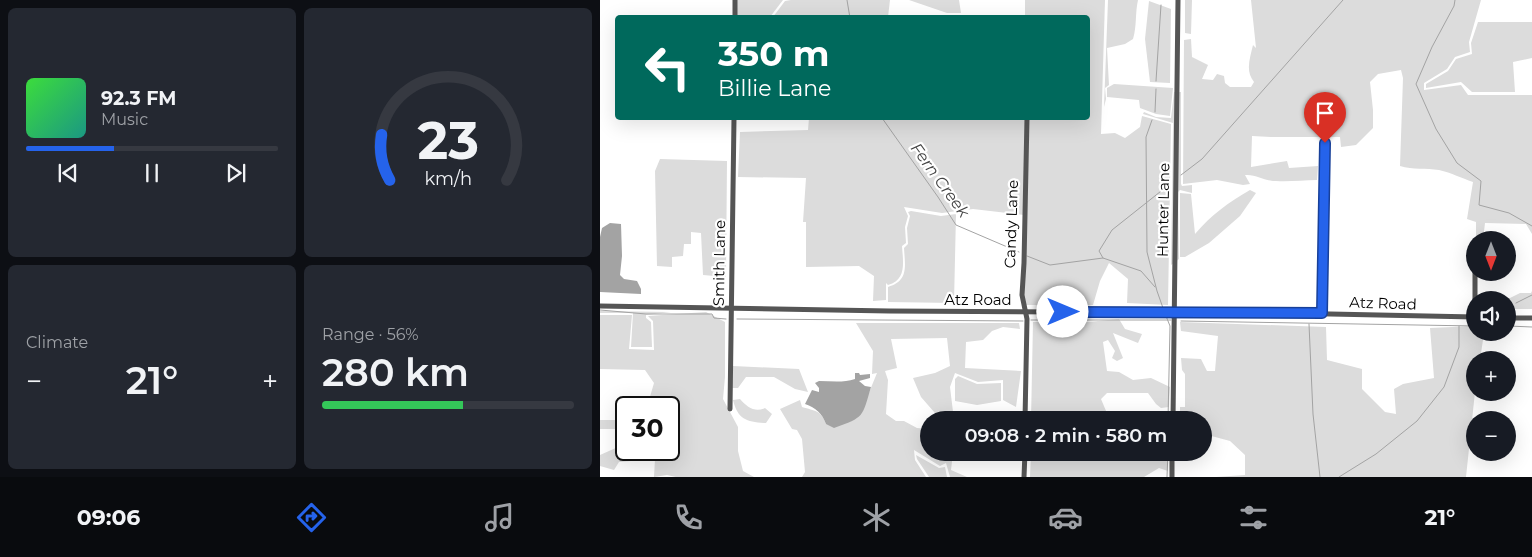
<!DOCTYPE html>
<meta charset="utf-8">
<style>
body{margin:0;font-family:Montserrat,sans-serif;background:#242831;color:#f1f3f6;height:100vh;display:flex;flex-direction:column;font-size:19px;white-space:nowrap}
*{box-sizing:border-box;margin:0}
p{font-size:16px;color:#9ea1a6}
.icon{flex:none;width:28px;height:28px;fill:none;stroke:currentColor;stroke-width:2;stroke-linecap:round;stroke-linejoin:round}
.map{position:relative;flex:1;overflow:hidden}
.side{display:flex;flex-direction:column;gap:8px;padding:8px;background:#0d0f14;width:600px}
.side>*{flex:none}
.top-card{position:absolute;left:15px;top:15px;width:475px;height:105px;border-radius:5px;box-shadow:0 5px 20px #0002;background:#00695c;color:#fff;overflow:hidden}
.needle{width:32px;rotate:180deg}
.controls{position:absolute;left:866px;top:231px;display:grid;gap:10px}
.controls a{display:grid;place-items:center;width:50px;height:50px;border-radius:50%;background:#171b24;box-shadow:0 5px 20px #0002;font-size:25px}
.speed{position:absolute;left:15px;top:396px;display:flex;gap:10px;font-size:25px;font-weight:700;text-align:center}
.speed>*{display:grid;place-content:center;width:65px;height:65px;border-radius:50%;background:#171b24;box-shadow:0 5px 20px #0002;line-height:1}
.speed .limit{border:2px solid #111;border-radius:8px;background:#fff;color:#111}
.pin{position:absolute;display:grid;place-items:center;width:42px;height:42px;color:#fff;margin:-51px -21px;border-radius:50% 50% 50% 0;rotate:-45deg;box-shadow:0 0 5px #0007}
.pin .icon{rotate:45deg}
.me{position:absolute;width:55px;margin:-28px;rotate:90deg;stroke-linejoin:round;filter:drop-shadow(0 0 4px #0008)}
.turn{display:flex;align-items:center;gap:18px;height:105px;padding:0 20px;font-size:22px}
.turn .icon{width:65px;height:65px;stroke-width:2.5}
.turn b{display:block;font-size:35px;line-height:42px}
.big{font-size:38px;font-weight:600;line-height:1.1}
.side .widget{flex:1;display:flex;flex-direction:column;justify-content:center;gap:8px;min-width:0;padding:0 18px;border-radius:8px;background:#242831}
.side .dial{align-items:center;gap:0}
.dial svg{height:130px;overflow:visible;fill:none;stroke:#363941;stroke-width:7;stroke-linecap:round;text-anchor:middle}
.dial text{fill:#f1f3f6;stroke:none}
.song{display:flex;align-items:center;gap:15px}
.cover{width:60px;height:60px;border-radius:8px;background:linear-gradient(135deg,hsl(120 70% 55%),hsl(170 70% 35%))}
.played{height:5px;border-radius:2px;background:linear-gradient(90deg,#2563eb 35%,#363941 35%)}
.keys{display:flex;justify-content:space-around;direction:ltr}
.heat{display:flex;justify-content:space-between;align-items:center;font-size:28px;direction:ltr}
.charge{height:8px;border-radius:4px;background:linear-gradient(90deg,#34c759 56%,#363941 0)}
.side .tiles{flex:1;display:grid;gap:8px;grid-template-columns:repeat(2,1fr)}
.trip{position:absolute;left:320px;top:411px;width:292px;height:50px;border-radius:25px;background:#171b24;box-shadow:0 5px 20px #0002;font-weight:600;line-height:50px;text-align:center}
.menu{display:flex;height:80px;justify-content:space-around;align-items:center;background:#090b0e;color:#9ea1a6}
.menu .icon{width:35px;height:35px}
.menu .active{color:#2563eb}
.menu b{font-size:22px;color:#f1f3f6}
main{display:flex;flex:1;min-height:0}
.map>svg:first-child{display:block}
.green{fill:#dcdcdc}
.water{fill:#a3a3a3}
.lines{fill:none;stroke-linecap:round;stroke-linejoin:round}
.stream{stroke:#a3a3a3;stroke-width:1}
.street{stroke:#555;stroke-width:5}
.route-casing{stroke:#184099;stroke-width:12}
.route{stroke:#2563eb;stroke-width:9}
.labels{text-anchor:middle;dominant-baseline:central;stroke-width:4.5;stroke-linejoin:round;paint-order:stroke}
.street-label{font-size:15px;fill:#000;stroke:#fff}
.water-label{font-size:16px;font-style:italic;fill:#444;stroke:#fff}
</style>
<main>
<section class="side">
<div class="tiles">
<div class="widget">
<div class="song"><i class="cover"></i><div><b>92.3 FM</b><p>Music</p></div></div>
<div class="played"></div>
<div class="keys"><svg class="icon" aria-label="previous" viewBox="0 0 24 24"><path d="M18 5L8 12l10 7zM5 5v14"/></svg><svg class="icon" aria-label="pause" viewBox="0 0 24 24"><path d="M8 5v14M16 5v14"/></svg><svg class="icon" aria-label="next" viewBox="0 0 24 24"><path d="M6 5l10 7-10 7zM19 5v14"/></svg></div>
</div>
<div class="widget dial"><svg viewBox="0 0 100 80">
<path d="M14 69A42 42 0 1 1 86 69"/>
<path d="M14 69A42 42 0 0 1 9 41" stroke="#2563eb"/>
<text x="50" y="56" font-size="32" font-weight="700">23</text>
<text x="50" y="72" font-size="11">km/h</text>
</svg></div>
<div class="widget"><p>Climate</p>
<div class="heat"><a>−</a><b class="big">21°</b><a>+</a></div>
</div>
<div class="widget"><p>Range · 56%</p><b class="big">280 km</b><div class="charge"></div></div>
</div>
</section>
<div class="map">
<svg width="932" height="477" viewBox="0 0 932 477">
<rect width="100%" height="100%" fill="#fff"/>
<g class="green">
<path d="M135,0H183L170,17L134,18Z"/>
<path d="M191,0H290L288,17H173L185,1Z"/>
<path d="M309,0H359L361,13H347Z"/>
<path d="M425,0H505L501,134L515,133L525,138L540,127L542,116L571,124L568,305L527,303L528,279L509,263L500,281L493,305H425L422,295L424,215L373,209L342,213L304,207L308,216L305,227L306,243L302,246C303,262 307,280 288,285L286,283V300L273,301L274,276L259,266L206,267V222H203L206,178L138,177L140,132L208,130L209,118H488V18L425,17Z"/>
<path d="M508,0H538C535,13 537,26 533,39L525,44L507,48L509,85L505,88L506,99L504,107Z"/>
<path d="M585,0H592L591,34L585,33Z"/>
<path d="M651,0H881L869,42L870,52L855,57L847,69L824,83V90L861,85L868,95H932V234L926,224L885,223L883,240H876V222L867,219L873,182C861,178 852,173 839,170C826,168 813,170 800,166L803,78L801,70L778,74L770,82L773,110V128L756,145L741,147L740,137H671L652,136L651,167L687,161L689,168L718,166L717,180C703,180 689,182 676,181C664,181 656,174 645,175L650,184L643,185L617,180L583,184L584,40L591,39L592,57L608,65L602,79L613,80L617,74L624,76L625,83L630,87H651L654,82C645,71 650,58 653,45L656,48Z"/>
<path d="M549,1L571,9L570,83L550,82L545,39Z"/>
<path d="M878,22H932V58L913,62L915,92H872L861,82L826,88V84L848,71L856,59L872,54L871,43Z"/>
<path d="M514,84L573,88L570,116L556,114L540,108L539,100L507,97V88Z"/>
<path d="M574,92H581V184L582,186L592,185V193L580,190L578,192L579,259L571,265L573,123L543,114L544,112L556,117L571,118Z"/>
<path d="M60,159L127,161L126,277L103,275L101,233L91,232V244H84L83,256L72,257V267L57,266L55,171Z"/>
<path d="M650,190L656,193L640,216L609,243L585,257H580V193L591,194L595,234C612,214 628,203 650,190Z"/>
<path d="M311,211L341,216L356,214L354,303L288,302V287C309,281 305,266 304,248L308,244L307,228L310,216L308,212Z"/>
<path d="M932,291V309H908L906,300L920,293H931Z"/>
<path d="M0,311L71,312L46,315V318L51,322L52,347H31L33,313H0Z"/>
<path d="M106,312L125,322V377L123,399L138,427V451L143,471L154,477H76L67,475L54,477L55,459L19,462L14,470L0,466V455L18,447L17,456H52L51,450H69V408L47,407L54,383L45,370L0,369V315H32L29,349L54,350L53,321L48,316Z"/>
<path d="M519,319L525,329L542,334L538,343L513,333L523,358L517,361L512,358L515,351L508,340L503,342L507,371L519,372L533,380L551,378L570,387L569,407L561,408L556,404L548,393H507L501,399L509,418L508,420H431L433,322H488Z"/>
<path d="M580,322L726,327L727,360L762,369V389L785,412L796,414L794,389L803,384L834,378L830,328L875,326V332L884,333L880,360H875V392L866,477H616L645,475V455L630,441L604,434V420H580V407H585V374L582,370L581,358L601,359L607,371H615L618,336L581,331Z"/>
<path d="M256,323H419L420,329L403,327L392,331L383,340L366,342L365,368L421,371L416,407L403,400V380L378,382L355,373L350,387L354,420H341L321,397L313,378L335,373L350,366L347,338L291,339L297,368L285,371L288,380L286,414L296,421H304L317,428L329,429V452L353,453L351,470L367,477H350L346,463L340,466L314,450L315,460L326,477H202L205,472L202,439L197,430L192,429L180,409L200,400L202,407C215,411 221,410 226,424L268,395L277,373L272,374L273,351Z"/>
<path d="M133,366L199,369L208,392L195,389L174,377H146L138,388H132Z"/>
<path d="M358,376L377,384L401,383V401L377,405L355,401V379Z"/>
<path d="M140,399C147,407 155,413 165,408L172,414L166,423C147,422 138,420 133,400Z"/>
<rect x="0" y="420" width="26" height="9"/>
<path d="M431,453H568V471L559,468L544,477H430Z"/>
<path d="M316,455L339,468L345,467L347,477H329L317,459Z"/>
</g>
<g class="water">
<path d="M10,223L21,224L22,256L20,275L24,279L37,281L41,289V294L0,292V237L2,228Z"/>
<path d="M255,373H259L260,375L270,374V378L259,381L265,386L271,387C262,417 265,417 234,428L226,424C222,413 216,408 205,404L212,390L219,392V388L215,383L219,381C231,381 243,383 255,379Z"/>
</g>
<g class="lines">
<g class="stream">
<path d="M247,0L250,18"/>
<path d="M855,0L854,6L832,47L816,84L836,129L857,163L881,181L879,205L909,213L932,226"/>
<path d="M556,81L561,5"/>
<path d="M555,112L556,89"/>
<path d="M282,118L338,197L356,225L419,252"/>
<path d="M552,120L546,137L547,252L557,291L563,308"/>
<path d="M581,175L602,159L743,0"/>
<path d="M427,256L450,265L503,258L541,271L555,287"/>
<path d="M503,258L499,251L512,230L570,184"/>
<path d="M916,303L932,295"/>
<path d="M0,310L46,314H112L114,318L126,319"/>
<path d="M566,316L570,326L568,420"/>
<path d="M137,319L423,321"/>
<path d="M431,320H571"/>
<path d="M581,321L875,326"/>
<path d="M709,324L713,414L720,477"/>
<path d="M908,326L932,327"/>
<path d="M567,477L568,452"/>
<path d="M739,477L776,454L817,421L844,387L859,347V326"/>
</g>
<g class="street">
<path d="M135,18V0"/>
<path d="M0,306L289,311L682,313L875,317"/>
<path d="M722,313L725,143"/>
<path d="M875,317V266"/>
<path d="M908,318H932"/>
<path d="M130,409L134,118"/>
<path d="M425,420L427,319L422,295L424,263L427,118"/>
<path d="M573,420L578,0"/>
<path d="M424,477L425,452"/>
<path d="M572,477V452"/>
</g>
</g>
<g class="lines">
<defs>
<path id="route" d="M463,312L722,313L725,143"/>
</defs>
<use href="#route" class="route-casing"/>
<use href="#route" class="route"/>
</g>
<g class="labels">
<g class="street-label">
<text transform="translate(563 210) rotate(-89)">Hunter Lane</text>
<text transform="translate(411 224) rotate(-88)">Candy Lane</text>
<text transform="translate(119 263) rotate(-89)">Smith Lane</text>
<text x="378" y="299">Atz Road</text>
<text transform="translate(783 303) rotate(2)">Atz Road</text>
</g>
<g class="water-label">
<text transform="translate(340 180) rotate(54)">Fern Creek</text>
</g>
</g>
</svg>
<div class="controls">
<a><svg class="needle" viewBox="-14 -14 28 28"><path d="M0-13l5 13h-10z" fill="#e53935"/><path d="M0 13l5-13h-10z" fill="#9ea1a6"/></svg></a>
<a><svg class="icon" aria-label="sound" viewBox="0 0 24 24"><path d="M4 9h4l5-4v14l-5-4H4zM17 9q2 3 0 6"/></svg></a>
<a>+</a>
<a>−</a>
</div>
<div class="speed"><div class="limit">30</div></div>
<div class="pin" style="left:725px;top:143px;background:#d93025"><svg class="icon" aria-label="arrive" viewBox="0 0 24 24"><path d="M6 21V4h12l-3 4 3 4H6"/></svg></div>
<svg class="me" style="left:463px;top:312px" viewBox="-20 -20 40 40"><circle r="19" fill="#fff"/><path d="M0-13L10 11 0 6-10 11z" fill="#2563eb"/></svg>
<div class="trip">09:08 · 2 min · 580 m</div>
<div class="top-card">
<div class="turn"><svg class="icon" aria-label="left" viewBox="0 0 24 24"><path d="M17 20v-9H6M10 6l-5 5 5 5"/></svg><div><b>350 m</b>Billie Lane</div></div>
</div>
</div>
</main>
<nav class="menu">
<b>09:06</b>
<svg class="icon active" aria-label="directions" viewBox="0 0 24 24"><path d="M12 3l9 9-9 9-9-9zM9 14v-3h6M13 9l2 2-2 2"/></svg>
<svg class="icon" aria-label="music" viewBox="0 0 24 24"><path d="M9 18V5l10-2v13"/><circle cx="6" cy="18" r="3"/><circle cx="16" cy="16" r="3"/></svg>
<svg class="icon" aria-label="phone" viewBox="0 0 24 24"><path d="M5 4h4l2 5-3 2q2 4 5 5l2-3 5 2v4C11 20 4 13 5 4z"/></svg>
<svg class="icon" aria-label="climate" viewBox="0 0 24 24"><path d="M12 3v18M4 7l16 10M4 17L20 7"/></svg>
<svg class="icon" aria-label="car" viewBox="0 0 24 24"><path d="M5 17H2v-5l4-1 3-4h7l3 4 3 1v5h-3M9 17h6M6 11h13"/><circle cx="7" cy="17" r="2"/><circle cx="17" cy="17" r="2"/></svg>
<svg class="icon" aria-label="filters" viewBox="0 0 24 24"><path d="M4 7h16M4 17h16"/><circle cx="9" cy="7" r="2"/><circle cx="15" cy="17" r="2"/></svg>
<b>21°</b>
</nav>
